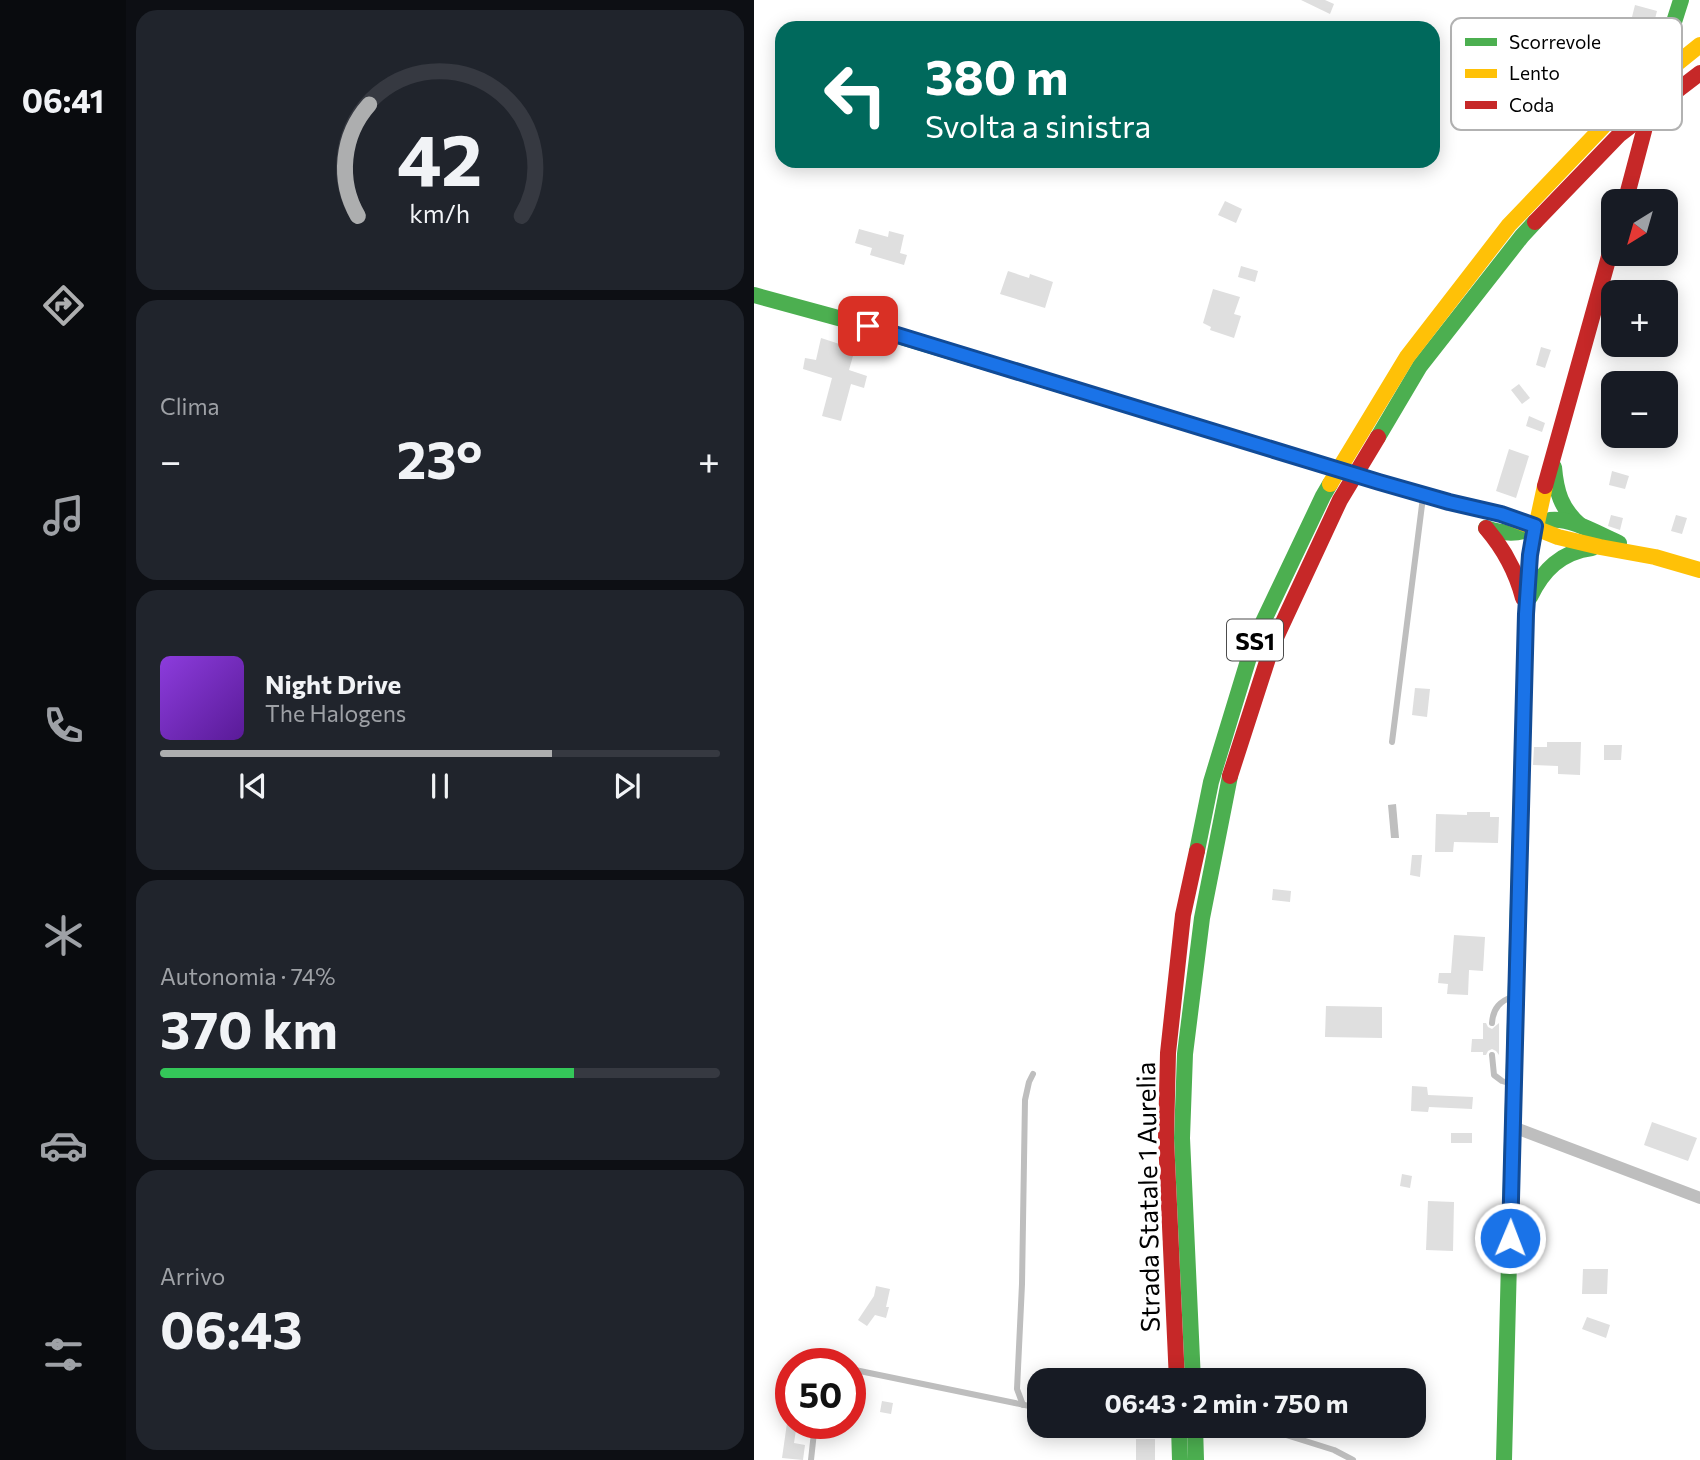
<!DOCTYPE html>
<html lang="it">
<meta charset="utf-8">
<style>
body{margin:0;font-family:Commissioner,sans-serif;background:#20242c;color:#f1f3f6;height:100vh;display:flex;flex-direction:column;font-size:26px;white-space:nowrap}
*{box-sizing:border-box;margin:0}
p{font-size:23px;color:#9ea1a6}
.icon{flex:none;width:38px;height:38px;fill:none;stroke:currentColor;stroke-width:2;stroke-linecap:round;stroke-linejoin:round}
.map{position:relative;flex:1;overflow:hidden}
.details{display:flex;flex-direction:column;gap:10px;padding:10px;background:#0d0f14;width:628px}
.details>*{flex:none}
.banner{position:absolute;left:21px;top:21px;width:665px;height:147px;border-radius:21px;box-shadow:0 4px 18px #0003;background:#00695c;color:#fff;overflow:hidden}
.needle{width:46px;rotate:217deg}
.fabs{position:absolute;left:847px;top:189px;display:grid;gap:14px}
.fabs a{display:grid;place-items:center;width:77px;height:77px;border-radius:14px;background:#171b24;box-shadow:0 4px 18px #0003;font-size:35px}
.speed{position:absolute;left:21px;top:1348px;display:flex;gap:14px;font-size:35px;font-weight:700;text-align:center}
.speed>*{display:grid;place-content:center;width:91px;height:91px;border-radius:50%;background:#171b24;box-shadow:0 4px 18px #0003;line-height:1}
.speed .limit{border:10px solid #d22;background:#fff;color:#111}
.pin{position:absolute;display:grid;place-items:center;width:60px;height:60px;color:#fff;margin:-30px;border-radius:14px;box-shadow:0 4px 10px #0006}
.me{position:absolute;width:77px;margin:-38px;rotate:1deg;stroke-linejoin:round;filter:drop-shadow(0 0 5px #0008)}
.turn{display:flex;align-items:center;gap:24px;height:147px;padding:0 35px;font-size:32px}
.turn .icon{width:91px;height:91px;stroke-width:2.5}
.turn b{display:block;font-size:49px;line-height:60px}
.big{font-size:52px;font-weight:700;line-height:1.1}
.details .tile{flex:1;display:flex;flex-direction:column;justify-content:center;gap:10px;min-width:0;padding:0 24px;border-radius:21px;background:#20242c}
.details .dial{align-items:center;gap:0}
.dial svg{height:182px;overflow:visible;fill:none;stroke:#363941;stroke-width:7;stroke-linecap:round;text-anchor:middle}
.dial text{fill:#f1f3f6;stroke:none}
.song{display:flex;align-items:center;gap:21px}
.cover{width:84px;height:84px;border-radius:10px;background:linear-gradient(135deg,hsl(270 70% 55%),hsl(270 70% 35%))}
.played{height:7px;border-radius:4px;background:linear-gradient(90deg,#adaeaf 70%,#363941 70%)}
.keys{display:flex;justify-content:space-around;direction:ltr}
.heat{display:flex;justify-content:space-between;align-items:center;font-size:38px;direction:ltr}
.charge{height:10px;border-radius:5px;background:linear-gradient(90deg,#34c759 74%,#363941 0)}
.trip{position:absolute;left:273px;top:1368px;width:399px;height:70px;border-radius:21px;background:#171b24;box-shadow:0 4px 18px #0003;font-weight:700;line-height:70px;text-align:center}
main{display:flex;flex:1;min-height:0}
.tabs{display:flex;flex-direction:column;width:126px;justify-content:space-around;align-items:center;background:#090b0e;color:#9ea1a6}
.tabs .icon{width:49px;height:49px}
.tabs .selected{color:#adaeaf}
.tabs b{font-size:32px;color:#f1f3f6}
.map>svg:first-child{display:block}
.water{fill:#bfbfbf}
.building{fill:#dfdfdf}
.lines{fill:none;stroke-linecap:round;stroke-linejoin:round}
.lane{stroke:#bebebe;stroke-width:6}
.street{stroke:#bebebe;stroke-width:12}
.fast{stroke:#4caf50;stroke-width:16}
.slow{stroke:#ffc107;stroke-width:16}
.jam{stroke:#c62828;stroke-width:16}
.jam-bridge{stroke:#c62828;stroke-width:16}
.route-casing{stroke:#114b97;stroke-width:18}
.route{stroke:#1a73e8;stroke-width:12}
.labels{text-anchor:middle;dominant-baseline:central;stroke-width:7;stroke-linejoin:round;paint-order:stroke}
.shield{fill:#fff;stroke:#4c4c4c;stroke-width:2}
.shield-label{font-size:24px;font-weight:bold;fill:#000}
.street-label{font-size:26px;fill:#000;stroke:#fff}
.key{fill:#fff;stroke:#b2b2b2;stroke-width:2}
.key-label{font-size:19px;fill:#000}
</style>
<main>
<nav class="tabs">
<b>06:41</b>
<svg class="icon selected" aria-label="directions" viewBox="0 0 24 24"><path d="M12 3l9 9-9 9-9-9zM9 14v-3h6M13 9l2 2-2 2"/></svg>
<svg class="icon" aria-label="music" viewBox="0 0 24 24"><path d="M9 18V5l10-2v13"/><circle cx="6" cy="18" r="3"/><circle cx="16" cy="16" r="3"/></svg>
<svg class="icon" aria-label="phone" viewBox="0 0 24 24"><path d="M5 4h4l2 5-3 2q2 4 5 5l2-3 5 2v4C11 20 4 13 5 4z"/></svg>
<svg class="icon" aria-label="climate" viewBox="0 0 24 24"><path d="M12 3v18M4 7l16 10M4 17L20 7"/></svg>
<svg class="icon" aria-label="car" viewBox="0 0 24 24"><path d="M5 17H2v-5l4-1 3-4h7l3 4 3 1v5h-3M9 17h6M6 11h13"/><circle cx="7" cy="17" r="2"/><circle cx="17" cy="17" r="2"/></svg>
<svg class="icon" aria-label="filters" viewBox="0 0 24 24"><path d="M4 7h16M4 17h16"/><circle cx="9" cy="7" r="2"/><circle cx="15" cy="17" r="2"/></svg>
</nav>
<section class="details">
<div class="tile dial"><svg viewBox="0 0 100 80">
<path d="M14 69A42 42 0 1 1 86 69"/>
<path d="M14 69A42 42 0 0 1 19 20" stroke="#adaeaf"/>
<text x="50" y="56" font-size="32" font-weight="700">42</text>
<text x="50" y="72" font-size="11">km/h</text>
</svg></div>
<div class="tile"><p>Clima</p>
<div class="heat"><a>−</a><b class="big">23°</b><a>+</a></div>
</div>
<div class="tile">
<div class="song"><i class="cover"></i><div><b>Night Drive</b><p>The Halogens</p></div></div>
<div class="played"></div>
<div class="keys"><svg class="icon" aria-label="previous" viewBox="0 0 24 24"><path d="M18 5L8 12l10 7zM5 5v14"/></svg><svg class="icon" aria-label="pause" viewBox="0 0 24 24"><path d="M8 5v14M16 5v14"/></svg><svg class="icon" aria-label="next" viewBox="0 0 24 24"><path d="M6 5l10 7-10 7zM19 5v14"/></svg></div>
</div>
<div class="tile"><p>Autonomia · 74%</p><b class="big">370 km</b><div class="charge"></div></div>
<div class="tile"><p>Arrivo</p><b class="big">06:43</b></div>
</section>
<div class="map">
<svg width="946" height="1460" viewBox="0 0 946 1460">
<rect width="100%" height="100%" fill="#fff"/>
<path class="water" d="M642,804L645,838H637L634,805Z"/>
<g class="building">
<path d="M547,0H571L580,4L576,14Z"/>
<path d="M881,5L903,11L892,54L858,44L863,26L875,29Z"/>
<path d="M471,201L488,209L482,223L464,215Z"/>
<path d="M105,229L134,237L135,231L150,235L146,253L153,255L150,265L116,255L118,248L101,243Z"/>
<path d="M487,266L504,271L501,282L484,277Z"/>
<path d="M254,271L275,278L276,274L299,282L291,308L246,294Z"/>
<path d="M459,289L486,297L480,314L487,316L480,338L456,330L457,327L449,323Z"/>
<path d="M67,338L101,349L95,370L113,376L110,388L97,384L87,421L68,416L78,378L49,369L51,358L62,360Z"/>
<path d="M787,347L797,350L791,368L782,365Z"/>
<path d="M765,384L776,398L768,404L757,390Z"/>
<path d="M775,416L791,423L788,432L772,426Z"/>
<path d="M755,449L775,456L762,498L742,491Z"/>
<path d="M858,471L875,476L871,489L855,485Z"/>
<path d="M857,515L869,518L866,530L854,526Z"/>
<path d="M922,515L933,518L928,534L917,531Z"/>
<path d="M661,688L676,689L673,717L658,715Z"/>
<path d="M793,742H827L826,775L804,774V766L779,765L780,747H793Z"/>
<path d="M850,745H868L867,760H850Z"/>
<path d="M713,812H736V817H745L744,843L700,842L699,852H681L682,814L713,815Z"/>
<path d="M658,855H668L666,877L656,875Z"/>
<path d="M519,889L537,891L536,902L518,900Z"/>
<path d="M700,935L731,937L729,971L715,970L714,995L693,994L694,984L684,983L685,973H697Z"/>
<path d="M572,1006L628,1007V1038L571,1037Z"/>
<path d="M729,1023H732L734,1027L738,1029L745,1023V1055L742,1051L738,1049L734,1051L732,1055H729V1052H717L718,1039H729Z"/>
<path d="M658,1086L673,1087L674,1095L719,1097L718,1109L675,1107L674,1112L657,1111Z"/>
<path d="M898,1122L943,1138L934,1161L890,1145Z"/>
<rect x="697" y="1133" width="21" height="10"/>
<path d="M648,1174L658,1176L656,1188L646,1186Z"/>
<path d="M674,1201L700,1202L699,1251L672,1250Z"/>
<path d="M829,1269H854L853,1294H828Z"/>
<path d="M122,1286L136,1289L132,1307H135L132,1318L121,1315L113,1326L104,1320L120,1296Z"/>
<path d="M833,1317L856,1325L852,1338L828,1329Z"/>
<path d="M128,1401L139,1403L137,1414L126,1412Z"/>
<path d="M33,1423H43L40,1443L51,1445L49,1460L28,1458Z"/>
<rect x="382" y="1439" width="19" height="21"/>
</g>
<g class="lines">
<g class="lane">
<path d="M638,742L669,497"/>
<path d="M738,1023C739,1008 746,1001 760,996"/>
<path d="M738,1055L740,1075L748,1081L758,1084"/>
<path d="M96,1369L285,1408"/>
<path d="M269,1405L263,1389L268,1284L271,1100L275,1082L279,1074"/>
<path d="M504,1426L580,1450L599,1460"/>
<path d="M57,1460L61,1423"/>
</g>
<path class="street" d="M759,1127L946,1198"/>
<g class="fast">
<path d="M913,44L927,0"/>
<path d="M0,295L88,319L366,403"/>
<path d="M624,437L666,366L768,236L781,222"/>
<path d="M800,467C802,491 807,509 826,525"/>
<path d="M732,528C750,534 764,535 781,527C786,524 791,521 796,520C817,517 846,535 865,543"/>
<path d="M776,597C789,570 807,552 838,548"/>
<path d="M443,851L457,782L500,641L569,496L576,484"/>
<path d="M439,1381L428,1138L431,1054L448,918L476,776"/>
<path d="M425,1426L426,1460"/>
<path d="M441,1426L442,1460"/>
<path d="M750,1460L764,903"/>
</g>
<g class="slow">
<path d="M366,403L556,461"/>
<path d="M625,482L695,502L746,514L804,537L846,547L901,557L946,570"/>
<path d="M576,484L653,357L755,225L864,111L946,45"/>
<path d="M764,903L772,614L776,555L791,486"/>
</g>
<g class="jam">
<path d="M781,222L865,135L946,73"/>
<path d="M791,486L859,242"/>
<path d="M732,528C750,549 762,571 769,598"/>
<path d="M476,776L518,646L586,500L624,437"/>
<path d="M423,1381L412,1138L414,1053L429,915L443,851"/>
</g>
<g class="jam-bridge">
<path d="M873,195L913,44"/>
<path d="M556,461L625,482"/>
</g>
</g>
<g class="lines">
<defs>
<path id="route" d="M114,326L625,482L695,502L747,514L781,526L776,555L772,614L756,1238"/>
</defs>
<use href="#route" class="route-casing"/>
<use href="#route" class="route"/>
</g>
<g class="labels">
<rect class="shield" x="473" y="619.5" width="56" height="41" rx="5"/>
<g class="shield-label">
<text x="501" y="640">SS1</text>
</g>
<g class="street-label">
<text transform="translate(393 1197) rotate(-91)">Strada Statale 1 Aurelia</text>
</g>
</g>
<rect x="697" y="18" width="231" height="112" rx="10" class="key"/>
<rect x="711" y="38" width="32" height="8" fill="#4caf50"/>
<rect x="711" y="69" width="32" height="9" fill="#ffc107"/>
<rect x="711" y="101" width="32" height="8" fill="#c62828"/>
<g class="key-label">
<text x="755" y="49">Scorrevole</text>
<text x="755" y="80">Lento</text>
<text x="755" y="112">Coda</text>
</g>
</svg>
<div class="fabs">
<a><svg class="needle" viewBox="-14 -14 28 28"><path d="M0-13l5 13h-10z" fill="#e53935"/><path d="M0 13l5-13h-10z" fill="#9ea1a6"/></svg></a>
<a>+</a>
<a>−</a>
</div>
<div class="speed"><div class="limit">50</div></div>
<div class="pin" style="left:114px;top:326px;background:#d93025"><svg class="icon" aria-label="arrive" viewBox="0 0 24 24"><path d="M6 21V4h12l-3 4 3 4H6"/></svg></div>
<svg class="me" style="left:756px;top:1238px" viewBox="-20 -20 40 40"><circle r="17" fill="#1a73e8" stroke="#fff" stroke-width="3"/><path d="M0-11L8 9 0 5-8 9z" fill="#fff"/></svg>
<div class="trip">06:43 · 2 min · 750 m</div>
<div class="banner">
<div class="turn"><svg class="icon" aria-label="left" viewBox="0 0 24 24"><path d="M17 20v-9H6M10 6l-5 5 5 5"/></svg><div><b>380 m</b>Svolta a sinistra</div></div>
</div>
</div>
</main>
